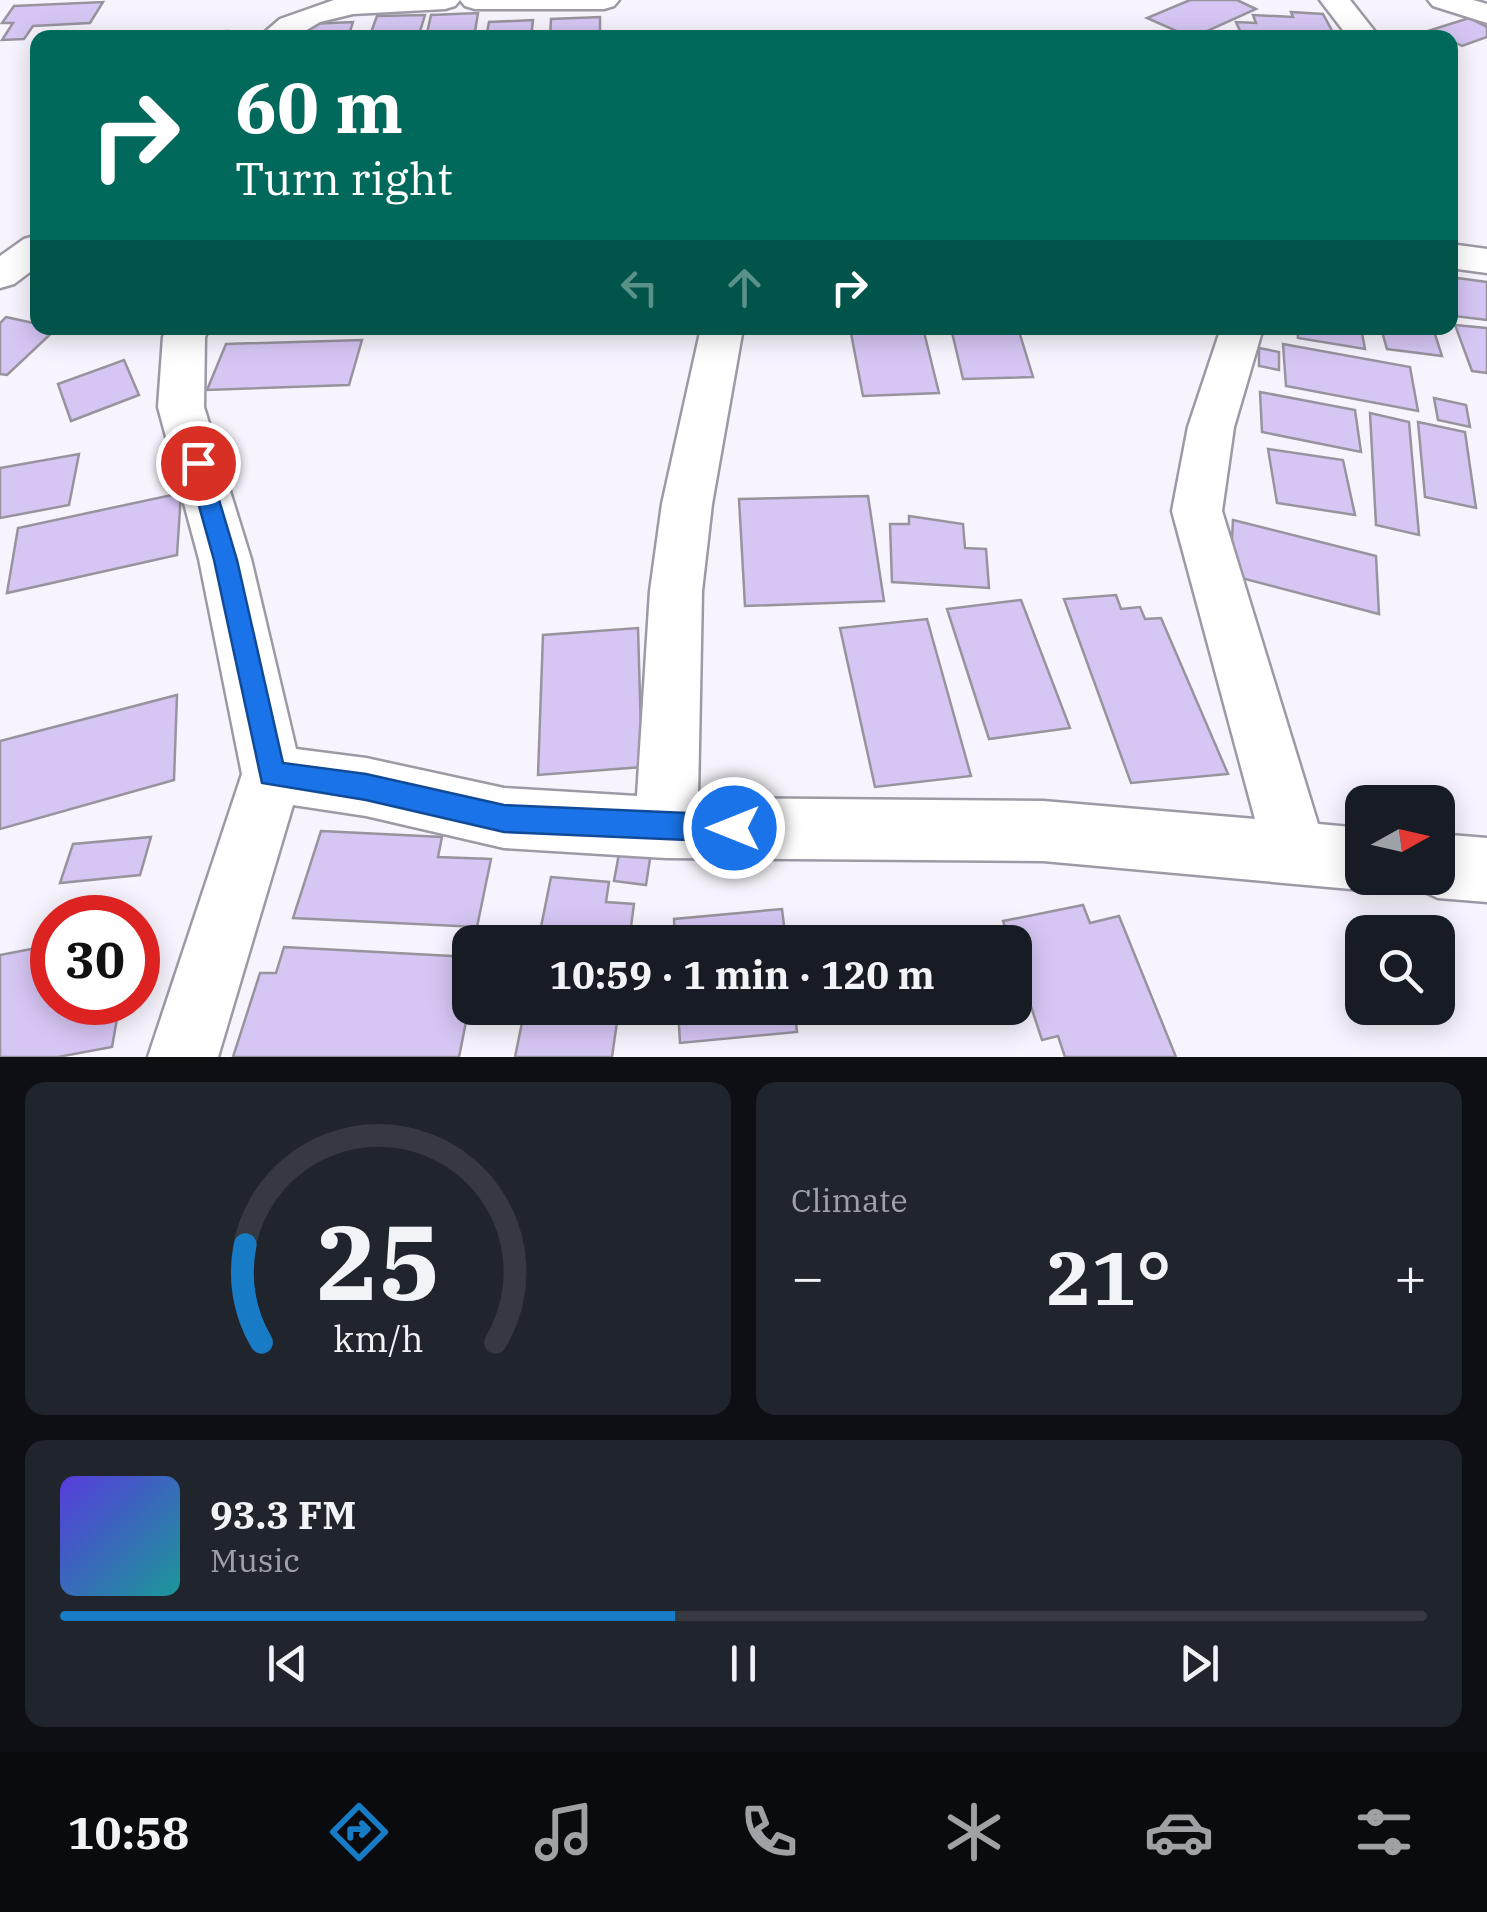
<!DOCTYPE html>
<meta charset="utf-8">
<style>
body{margin:0;font-family:"IBM Plex Serif",serif;background:#20242c;color:#f1f3f6;height:100vh;display:flex;flex-direction:column;font-size:38px;white-space:nowrap}
*{box-sizing:border-box;margin:0}
p{font-size:32px;color:#9ea1a6}
.icon{flex:none;width:55px;height:55px;fill:none;stroke:currentColor;stroke-width:2;stroke-linecap:round;stroke-linejoin:round}
.map{position:relative;height:1057px;overflow:hidden}
.panel{display:flex;flex-direction:column;gap:25px;padding:25px;background:#0d0f14;flex:1}
.panel>*{flex:none}
.top-card{position:absolute;left:30px;top:30px;width:1428px;height:305px;border-radius:20px;box-shadow:0 5px 25px #0003;background:#00695c;color:#fff;overflow:hidden}
.needle{width:65px;rotate:82deg}
.fabs{position:absolute;left:1345px;top:785px;display:grid;gap:20px}
.fabs a{display:grid;place-items:center;width:110px;height:110px;border-radius:20px;background:#171b24;box-shadow:0 5px 25px #0003;font-size:50px}
.speed{position:absolute;left:30px;top:895px;display:flex;gap:20px;font-size:50px;font-weight:700;text-align:center}
.speed>*{display:grid;place-content:center;width:130px;height:130px;border-radius:50%;background:#171b24;box-shadow:0 5px 25px #0003;line-height:1}
.speed .limit{border:15px solid #d22;background:#fff;color:#111}
.pin{position:absolute;display:grid;place-items:center;width:85px;height:85px;color:#fff;margin:-42px;border:5px solid #fff;border-radius:50%;box-shadow:0 2px 10px #0007}
.me{position:absolute;width:110px;margin:-55px;rotate:270deg;stroke-linejoin:round;filter:drop-shadow(0 0 8px #0008)}
.turn{display:flex;align-items:center;gap:35px;height:210px;padding:0 40px;font-size:45px}
.turn .icon{width:130px;height:130px;stroke-width:2.5}
.turn b{display:block;font-size:70px;line-height:85px}
.lanes{display:flex;align-items:center;height:95px;padding:0 40px;background:#0003;justify-content:center;gap:50px;direction:ltr}
.lanes .off{opacity:.35}
.big{font-size:75px;font-weight:700;line-height:1.1}
.panel .card{flex:1;display:flex;flex-direction:column;justify-content:center;gap:15px;min-width:0;padding:0 35px;border-radius:20px;background:#20242c}
.panel .dial{align-items:center;gap:0}
.dial svg{height:260px;overflow:visible;fill:none;stroke:#363941;stroke-width:7;stroke-linecap:round;text-anchor:middle}
.dial text{fill:#f1f3f6;stroke:none}
.song{display:flex;align-items:center;gap:30px}
.cover{width:120px;height:120px;border-radius:15px;background:linear-gradient(135deg,hsl(250 70% 55%),hsl(180 70% 35%))}
.played{height:10px;border-radius:5px;background:linear-gradient(90deg,#187bc6 45%,#363941 45%)}
.keys{display:flex;justify-content:space-around;direction:ltr}
.heat{display:flex;justify-content:space-between;align-items:center;font-size:55px;direction:ltr}
.panel .tiles{flex:1;display:grid;gap:25px;grid-template-columns:1fr 1fr}
.card:last-child{grid-column:span 2}
.trip{position:absolute;left:452px;top:925px;width:580px;height:100px;border-radius:20px;background:#171b24;box-shadow:0 5px 25px #0003;font-weight:700;line-height:100px;text-align:center}
.dock{display:flex;height:160px;justify-content:space-around;align-items:center;background:#090b0e;color:#9ea1a6}
.dock .icon{width:70px;height:70px}
.dock .selected{color:#187bc6}
.dock b{font-size:45px;color:#f1f3f6}
.map>svg:first-child{display:block}
.building{fill:#d6c6f4;stroke:#98949e;stroke-width:2.5}
.lines{fill:none;stroke-linecap:round;stroke-linejoin:round}
.street-casing{stroke:#9e9aa5;stroke-width:5}
.street{fill:#fff;fill-rule:evenodd}
.route{fill:#1a73e8;stroke:#114b97;stroke-width:2.5}
</style>
<div class="map">
<svg width="1487" height="1057" viewBox="0 0 1487 1057">
<rect width="100%" height="100%" fill="#f7f4fd"/>
<g class="building">
<path d="M1190,0H1237L1256,9L1192,38L1147,18Z"/>
<path d="M103,2L90,23L33,26L24,39L2,40L13,23H2L14,6Z"/>
<path d="M1291,12L1323,14L1336,38L1242,35L1236,22L1256,23L1253,15L1293,17Z"/>
<path d="M478,13L474,38H426L431,15Z"/>
<path d="M425,15L418,38H369L377,16Z"/>
<path d="M600,17V38H550L551,19Z"/>
<path d="M1469,18L1487,27V37L1462,46L1431,30Z"/>
<path d="M533,20L531,38H486L489,22Z"/>
<path d="M353,22L348,38H302L308,24Z"/>
<path d="M227,31L224,38H138L140,35Z"/>
<path d="M1450,277L1487,282V320L1454,316Z"/>
<path d="M6,317L38,324V328H57L7,375L0,374V323Z"/>
<path d="M1455,325L1487,328V373L1472,371Z"/>
<path d="M850,328H923L939,393L863,396Z"/>
<path d="M951,328H1018L1033,377L963,379Z"/>
<path d="M1297,328H1361L1365,349L1298,338Z"/>
<path d="M1381,328H1433L1442,356L1387,349Z"/>
<path d="M362,340L349,385L207,390L226,344Z"/>
<path d="M1283,344L1410,367L1418,411L1286,386Z"/>
<path d="M1259,348L1279,352V370L1259,366Z"/>
<path d="M124,360L139,395L71,421L58,384Z"/>
<path d="M1260,392L1355,410L1361,452L1262,432Z"/>
<path d="M1434,398L1466,405L1470,427L1438,420Z"/>
<path d="M1370,413L1409,422L1419,535L1376,525Z"/>
<path d="M1418,422L1465,432L1476,508L1425,497Z"/>
<path d="M1268,449L1343,460L1355,515L1277,503Z"/>
<path d="M79,454L69,505L0,518V468Z"/>
<path d="M181,493L177,555L7,593L18,528Z"/>
<path d="M868,496L884,601L745,606L739,499Z"/>
<path d="M909,516L963,524L965,548L986,549L989,588L892,582L890,524H909Z"/>
<path d="M1233,520L1376,556L1379,614L1230,575Z"/>
<path d="M1116,595L1121,609L1140,607L1145,619L1161,618L1228,774L1131,783L1064,599Z"/>
<path d="M1021,600L1070,728L989,739L947,609Z"/>
<path d="M927,619L971,776L875,787L840,628Z"/>
<path d="M638,628L642,767L538,775L543,635Z"/>
<path d="M177,695L174,780L0,829V741Z"/>
<path d="M321,831L442,837L438,857L491,859L477,927L293,918Z"/>
<path d="M151,837L140,875L60,883L73,844Z"/>
<path d="M620,848L651,852L646,885L614,881Z"/>
<path d="M551,877L609,882L606,902L634,904L629,942H538Z"/>
<path d="M1083,905L1090,923L1119,916L1176,1057H1065L1058,1036L1042,1040L1015,958V942H1010L1003,921Z"/>
<path d="M782,909L786,942H675L674,919Z"/>
<path d="M52,945V1002H120L112,1047L58,1057H0V955Z"/>
<path d="M284,947L470,957V1002L459,1057H233L260,973H276Z"/>
<path d="M525,1008H619L612,1057H515Z"/>
<path d="M678,1008H794L797,1032L680,1043Z"/>
</g>
<g class="lines">
<defs>
<g id="street">
<path d="M334,0H460L455,6L445,9L353,14L320,22L293,38H258L280,19Z"/>
<path d="M460,0H619L614,6L604,9H475L465,6Z"/>
<path d="M1320,0H1350L1380,38H1349Z"/>
<path d="M1428,0H1473L1487,4V23L1433,6Z"/>
<path d="M38,235V266L14,284L0,288V256L24,239Z"/>
<path d="M1450,244L1487,249V273L1450,268Z"/>
<path d="M167,328H209L205,337L204,407L251,559L296,749L366,758L504,788L637,796L650,591L662,504L701,328H743L712,504L702,591L698,798L1043,801L1255,819L1172,511L1188,427L1221,328H1263L1234,427L1222,511L1318,824L1362,828V878H1386L1384,881L1362,890L1043,861L666,858L504,848L366,816L293,805L218,1057H148L242,774L199,559L158,407L163,337Z"/>
<path d="M1438,834L1487,838V902L1438,898L1416,888L1411,878H1438Z"/>
</g>
</defs>
<use href="#street" class="street-casing"/>
<use href="#street" class="street"/>
</g>
<path class="route" d="M198,455L208,463L237,560L283,763L366,774L504,805L734,815L744,819L748,828L744,838L734,842L504,832L366,800L262,783L214,560L187,463Z"/>
</svg>
<div class="fabs">
<a><svg class="needle" viewBox="-14 -14 28 28"><path d="M0-13l5 13h-10z" fill="#e53935"/><path d="M0 13l5-13h-10z" fill="#9ea1a6"/></svg></a>
<a><svg class="icon" aria-label="search" viewBox="0 0 24 24"><circle cx="10" cy="10" r="6"/><path d="M15 15l6 6"/></svg></a>
</div>
<div class="speed"><div class="limit">30</div></div>
<div class="pin" style="left:198px;top:463px;background:#d93025"><svg class="icon" aria-label="arrive" viewBox="0 0 24 24"><path d="M6 21V4h12l-3 4 3 4H6"/></svg></div>
<svg class="me" style="left:734px;top:828px" viewBox="-20 -20 40 40"><circle r="17" fill="#1a73e8" stroke="#fff" stroke-width="3"/><path d="M0-11L8 9 0 5-8 9z" fill="#fff"/></svg>
<div class="trip">10:59 · 1 min · 120 m</div>
<div class="top-card">
<div class="turn"><svg class="icon" aria-label="right" viewBox="0 0 24 24"><path d="M7 20v-9h11M14 6l5 5-5 5"/></svg><div><b>60 m</b>Turn right</div></div>
<div class="lanes"><svg class="icon off" aria-label="left" viewBox="0 0 24 24"><path d="M17 20v-9H6M10 6l-5 5 5 5"/></svg><svg class="icon off" aria-label="ahead" viewBox="0 0 24 24"><path d="M12 20V5M6 11l6-6 6 6"/></svg><svg class="icon" aria-label="right" viewBox="0 0 24 24"><path d="M7 20v-9h11M14 6l5 5-5 5"/></svg></div>
</div>
</div>
<section class="panel">
<div class="tiles">
<div class="card dial"><svg viewBox="0 0 100 80">
<path d="M14 69A42 42 0 1 1 86 69"/>
<path d="M14 69A42 42 0 0 1 9 39" stroke="#187bc6"/>
<text x="50" y="56" font-size="32" font-weight="700">25</text>
<text x="50" y="72" font-size="11">km/h</text>
</svg></div>
<div class="card"><p>Climate</p>
<div class="heat"><a>−</a><b class="big">21°</b><a>+</a></div>
</div>
<div class="card">
<div class="song"><i class="cover"></i><div><b>93.3 FM</b><p>Music</p></div></div>
<div class="played"></div>
<div class="keys"><svg class="icon" aria-label="previous" viewBox="0 0 24 24"><path d="M18 5L8 12l10 7zM5 5v14"/></svg><svg class="icon" aria-label="pause" viewBox="0 0 24 24"><path d="M8 5v14M16 5v14"/></svg><svg class="icon" aria-label="next" viewBox="0 0 24 24"><path d="M6 5l10 7-10 7zM19 5v14"/></svg></div>
</div>
</div>
</section>
<nav class="dock">
<b>10:58</b>
<svg class="icon selected" aria-label="directions" viewBox="0 0 24 24"><path d="M12 3l9 9-9 9-9-9zM9 14v-3h6M13 9l2 2-2 2"/></svg>
<svg class="icon" aria-label="music" viewBox="0 0 24 24"><path d="M9 18V5l10-2v13"/><circle cx="6" cy="18" r="3"/><circle cx="16" cy="16" r="3"/></svg>
<svg class="icon" aria-label="phone" viewBox="0 0 24 24"><path d="M5 4h4l2 5-3 2q2 4 5 5l2-3 5 2v4C11 20 4 13 5 4z"/></svg>
<svg class="icon" aria-label="climate" viewBox="0 0 24 24"><path d="M12 3v18M4 7l16 10M4 17L20 7"/></svg>
<svg class="icon" aria-label="car" viewBox="0 0 24 24"><path d="M5 17H2v-5l4-1 3-4h7l3 4 3 1v5h-3M9 17h6M6 11h13"/><circle cx="7" cy="17" r="2"/><circle cx="17" cy="17" r="2"/></svg>
<svg class="icon" aria-label="filters" viewBox="0 0 24 24"><path d="M4 7h16M4 17h16"/><circle cx="9" cy="7" r="2"/><circle cx="15" cy="17" r="2"/></svg>
</nav>
